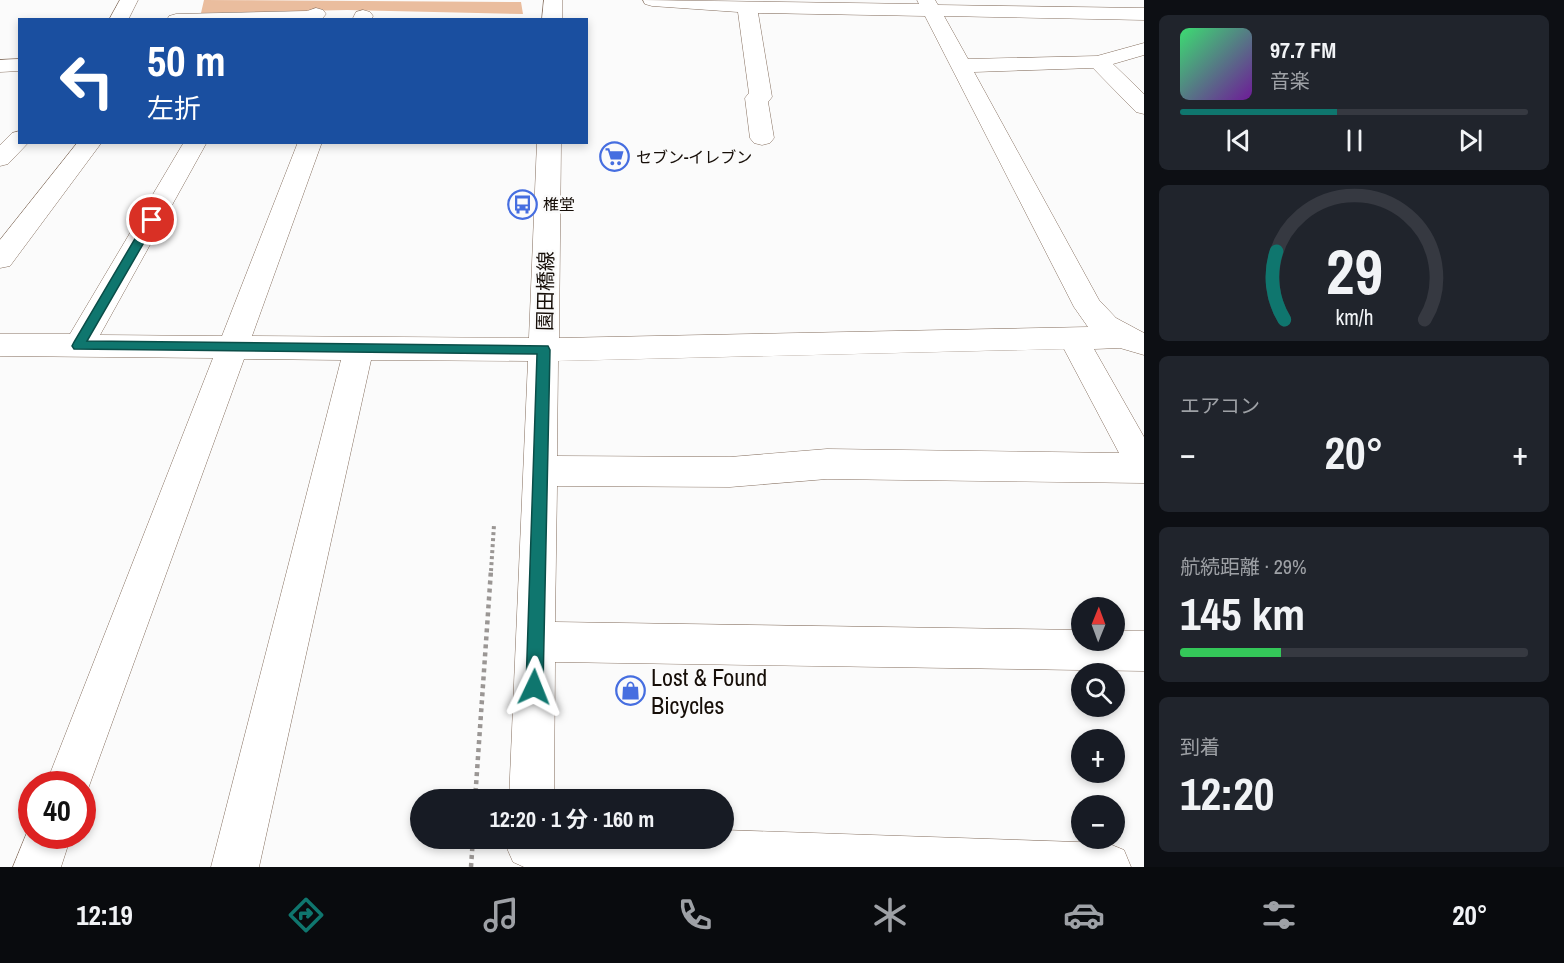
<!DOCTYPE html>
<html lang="ja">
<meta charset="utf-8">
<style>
body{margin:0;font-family:"Archivo Narrow","Noto Sans JP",sans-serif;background:#20242c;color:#f1f3f6;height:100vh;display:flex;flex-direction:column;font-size:22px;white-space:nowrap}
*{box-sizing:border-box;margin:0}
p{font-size:20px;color:#9ea1a6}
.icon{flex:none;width:33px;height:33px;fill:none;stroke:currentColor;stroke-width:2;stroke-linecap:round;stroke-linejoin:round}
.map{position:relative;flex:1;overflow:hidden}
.drawer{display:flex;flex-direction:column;gap:15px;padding:15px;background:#0d0f14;width:420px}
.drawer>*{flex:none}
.banner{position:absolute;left:18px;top:18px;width:570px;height:126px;border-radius:0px;box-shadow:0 3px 9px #0003;background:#1a4fa0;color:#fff;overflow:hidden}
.needle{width:39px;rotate:1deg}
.fabs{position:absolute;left:1071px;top:597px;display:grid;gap:12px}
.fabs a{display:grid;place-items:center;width:54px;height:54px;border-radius:50%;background:#171b24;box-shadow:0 3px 9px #0003;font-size:30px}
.speed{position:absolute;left:18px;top:771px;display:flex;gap:12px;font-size:30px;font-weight:700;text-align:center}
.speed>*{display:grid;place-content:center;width:78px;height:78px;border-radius:50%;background:#171b24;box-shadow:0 3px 9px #0003;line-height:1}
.speed .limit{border:9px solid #d22;background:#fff;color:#111}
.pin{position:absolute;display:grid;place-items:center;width:51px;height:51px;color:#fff;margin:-26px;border:3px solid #fff;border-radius:50%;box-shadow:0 2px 6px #0007}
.me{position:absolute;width:66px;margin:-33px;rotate:2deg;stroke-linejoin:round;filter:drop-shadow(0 0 4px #0008)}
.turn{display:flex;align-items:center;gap:21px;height:126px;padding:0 30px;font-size:27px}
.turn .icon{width:78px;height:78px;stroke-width:2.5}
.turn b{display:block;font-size:42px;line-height:51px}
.big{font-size:45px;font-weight:700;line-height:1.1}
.drawer .tile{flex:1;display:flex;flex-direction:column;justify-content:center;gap:9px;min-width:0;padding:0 21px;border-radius:9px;background:#20242c}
.drawer .dial{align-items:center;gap:0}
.dial svg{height:156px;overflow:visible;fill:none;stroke:#363941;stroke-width:7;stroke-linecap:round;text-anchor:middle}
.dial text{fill:#f1f3f6;stroke:none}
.song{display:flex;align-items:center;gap:18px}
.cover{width:72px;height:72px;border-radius:9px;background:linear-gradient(135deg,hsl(140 70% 55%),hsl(280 70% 35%))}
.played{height:6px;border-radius:3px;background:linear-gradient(90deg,#0f766e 45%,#363941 45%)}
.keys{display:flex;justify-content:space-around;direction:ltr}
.heat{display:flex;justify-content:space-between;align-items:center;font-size:33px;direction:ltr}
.charge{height:9px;border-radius:4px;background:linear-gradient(90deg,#34c759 29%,#363941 0)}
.trip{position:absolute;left:410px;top:789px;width:324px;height:60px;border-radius:30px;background:#171b24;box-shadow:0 3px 9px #0003;font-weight:700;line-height:60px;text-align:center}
.tabs{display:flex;height:96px;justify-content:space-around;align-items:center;background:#090b0e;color:#9ea1a6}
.tabs .icon{width:42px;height:42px}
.tabs .selected{color:#0f766e}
.tabs b{font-size:27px;color:#f1f3f6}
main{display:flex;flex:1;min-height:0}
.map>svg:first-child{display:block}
.green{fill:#eabd9e}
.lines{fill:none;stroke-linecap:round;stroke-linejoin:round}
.minor-casing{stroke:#856f5f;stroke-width:1}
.path-far1{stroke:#9a9694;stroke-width:4;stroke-dasharray:3 3;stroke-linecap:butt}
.path{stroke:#9a9694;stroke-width:4.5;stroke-dasharray:4 4;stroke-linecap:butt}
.minor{fill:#fff;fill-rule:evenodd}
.route{fill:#0f766e;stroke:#0a4d48;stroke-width:1.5}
.labels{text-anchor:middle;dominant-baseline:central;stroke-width:5;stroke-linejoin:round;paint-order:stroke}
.far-poi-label{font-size:16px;fill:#160e08;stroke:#fbfbfb;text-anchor:start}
.street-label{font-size:20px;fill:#160e08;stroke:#fbfbfb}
.near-poi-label{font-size:24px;fill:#160e08;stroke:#fbfbfb;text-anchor:start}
</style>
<main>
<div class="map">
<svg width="1144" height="867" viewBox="0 0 1144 867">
<rect width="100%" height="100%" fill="#fbfbfb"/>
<path class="green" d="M204,0L521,2L523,14L347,10L201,13Z"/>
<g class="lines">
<defs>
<g id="minor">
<path d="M120,0H138L128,20H109Z"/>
<path d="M544,0H562V20H542Z"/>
<path d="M643,0L919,4L917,0H935L938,5L1144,8V20L944,16L968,59L1097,56L1144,43V55L1113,64L1144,94V114L1136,112L1093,68L974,72L1099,300L1116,318L1144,333V355L1120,348L1094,349L1144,437V483L827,479L730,487L557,486L555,622L1082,630V640H1114V631H1144V671L555,662L554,800H509L528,361L371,360L259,867H211L341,360L244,359L84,800L82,784H46L213,358L0,356V334H70L184,142H207L100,335L222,336L298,142H322L252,336L529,338L537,142H561L559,338L1088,327L1074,307L925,16L758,13L772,97L768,102L774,138L770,143L762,145L754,143L750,138L745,98L749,93L738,12L652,6L645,4ZM1064,349L1119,453L827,449L730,457L557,456L558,361Z"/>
<path d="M316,8L323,10L326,14L321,20H167L169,16L176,14L307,11Z"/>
<path d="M363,10L370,12L373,16L371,20H352L356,12Z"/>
<path d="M20,59V71L0,72V60Z"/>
<path d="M20,131V142H29L8,164L0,166V145L12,133Z"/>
<path d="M78,142H102L10,266L0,268V240Z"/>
<path d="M32,820V836H71L61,867H13Z"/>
<path d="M723,830L1107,843L1124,850L1131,867H524L513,862L506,846L509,838H723Z"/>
</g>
</defs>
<use href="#minor" class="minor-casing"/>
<path class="path-far1" d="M491,571L494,525"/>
<g class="path">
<path d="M475,800L491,570"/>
<path d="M471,867L473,838"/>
</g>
<use href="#minor" class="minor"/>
</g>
<path class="route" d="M152,216L157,220L87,341L548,346L550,350L543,687L540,693L534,695L528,693L526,687L537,354L74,349L72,346L74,342L146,220Z"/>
<defs>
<symbol id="supermarket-ring" viewBox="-11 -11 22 22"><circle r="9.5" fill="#fbfbfb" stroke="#466ee0" stroke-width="1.5"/><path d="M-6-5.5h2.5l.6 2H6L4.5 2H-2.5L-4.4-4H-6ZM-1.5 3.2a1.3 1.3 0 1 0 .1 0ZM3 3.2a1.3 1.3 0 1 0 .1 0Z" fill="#466ee0"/></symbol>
<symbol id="bus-ring" viewBox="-11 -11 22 22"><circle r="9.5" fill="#fbfbfb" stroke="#466ee0" stroke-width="1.5"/><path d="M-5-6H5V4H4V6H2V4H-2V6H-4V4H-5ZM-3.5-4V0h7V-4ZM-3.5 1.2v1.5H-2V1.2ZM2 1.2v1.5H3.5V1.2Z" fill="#466ee0"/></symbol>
<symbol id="shop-ring" viewBox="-11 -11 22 22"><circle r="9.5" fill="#fbfbfb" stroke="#466ee0" stroke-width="1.5"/><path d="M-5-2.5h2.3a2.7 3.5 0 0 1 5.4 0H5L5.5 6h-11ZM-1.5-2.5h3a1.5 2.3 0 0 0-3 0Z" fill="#466ee0"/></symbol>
</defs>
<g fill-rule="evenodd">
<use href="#supermarket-ring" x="598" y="140" width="33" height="33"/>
<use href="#bus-ring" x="506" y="188" width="33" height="33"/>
<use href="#shop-ring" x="614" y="674" width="33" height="33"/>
</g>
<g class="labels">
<g class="far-poi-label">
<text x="636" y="157">セブン-イレブン</text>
<text x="543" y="204">椎堂</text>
</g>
<g class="street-label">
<text transform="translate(545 291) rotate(-89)">園田橋線</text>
</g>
<g class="near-poi-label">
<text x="651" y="677">Lost &amp; Found<tspan x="651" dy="28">Bicycles</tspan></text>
</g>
</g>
</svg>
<div class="fabs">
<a><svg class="needle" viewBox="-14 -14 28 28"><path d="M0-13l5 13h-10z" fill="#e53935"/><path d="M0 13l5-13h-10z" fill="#9ea1a6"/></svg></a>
<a><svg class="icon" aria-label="search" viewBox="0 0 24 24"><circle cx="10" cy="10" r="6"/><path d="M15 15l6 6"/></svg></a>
<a>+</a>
<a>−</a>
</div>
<div class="speed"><div class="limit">40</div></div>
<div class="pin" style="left:152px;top:220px;background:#d93025"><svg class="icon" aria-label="arrive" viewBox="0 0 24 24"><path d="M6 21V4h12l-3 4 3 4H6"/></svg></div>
<svg class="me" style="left:534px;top:687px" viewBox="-20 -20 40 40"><path d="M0-17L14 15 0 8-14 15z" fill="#0f766e" stroke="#fff" stroke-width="4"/></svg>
<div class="trip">12:20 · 1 分 · 160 m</div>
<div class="banner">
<div class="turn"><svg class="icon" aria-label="left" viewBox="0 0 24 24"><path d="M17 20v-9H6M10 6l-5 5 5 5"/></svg><div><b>50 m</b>左折</div></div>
</div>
</div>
<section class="drawer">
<div class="tile">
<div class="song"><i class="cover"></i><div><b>97.7 FM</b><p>音楽</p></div></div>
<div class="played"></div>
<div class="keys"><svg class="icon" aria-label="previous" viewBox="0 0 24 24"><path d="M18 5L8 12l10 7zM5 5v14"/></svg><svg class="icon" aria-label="pause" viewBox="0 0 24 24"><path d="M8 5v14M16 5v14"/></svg><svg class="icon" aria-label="next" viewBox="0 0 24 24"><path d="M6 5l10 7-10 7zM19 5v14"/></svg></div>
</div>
<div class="tile dial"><svg viewBox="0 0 100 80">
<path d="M14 69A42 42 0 1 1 86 69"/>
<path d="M14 69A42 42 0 0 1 10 34" stroke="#0f766e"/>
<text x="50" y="56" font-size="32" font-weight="700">29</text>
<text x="50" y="72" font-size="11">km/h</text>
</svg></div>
<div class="tile"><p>エアコン</p>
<div class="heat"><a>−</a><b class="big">20°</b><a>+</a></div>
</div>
<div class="tile"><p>航続距離 · 29%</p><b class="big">145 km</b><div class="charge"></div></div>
<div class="tile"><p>到着</p><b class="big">12:20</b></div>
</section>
</main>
<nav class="tabs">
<b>12:19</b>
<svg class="icon selected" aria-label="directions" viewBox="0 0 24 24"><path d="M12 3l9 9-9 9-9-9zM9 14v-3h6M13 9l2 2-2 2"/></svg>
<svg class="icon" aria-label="music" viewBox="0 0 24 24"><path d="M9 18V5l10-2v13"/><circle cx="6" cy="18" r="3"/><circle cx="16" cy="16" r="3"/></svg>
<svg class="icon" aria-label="phone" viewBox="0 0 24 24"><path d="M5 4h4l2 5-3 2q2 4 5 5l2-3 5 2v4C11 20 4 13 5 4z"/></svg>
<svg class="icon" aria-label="climate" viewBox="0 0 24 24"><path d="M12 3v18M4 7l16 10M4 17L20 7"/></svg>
<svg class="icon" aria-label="car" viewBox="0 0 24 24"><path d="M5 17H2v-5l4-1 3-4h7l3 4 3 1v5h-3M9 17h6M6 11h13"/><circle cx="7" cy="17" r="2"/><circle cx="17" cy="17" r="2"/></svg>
<svg class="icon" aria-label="filters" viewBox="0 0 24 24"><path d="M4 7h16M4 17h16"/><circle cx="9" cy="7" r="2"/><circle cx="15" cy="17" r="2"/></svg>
<b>20°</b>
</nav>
